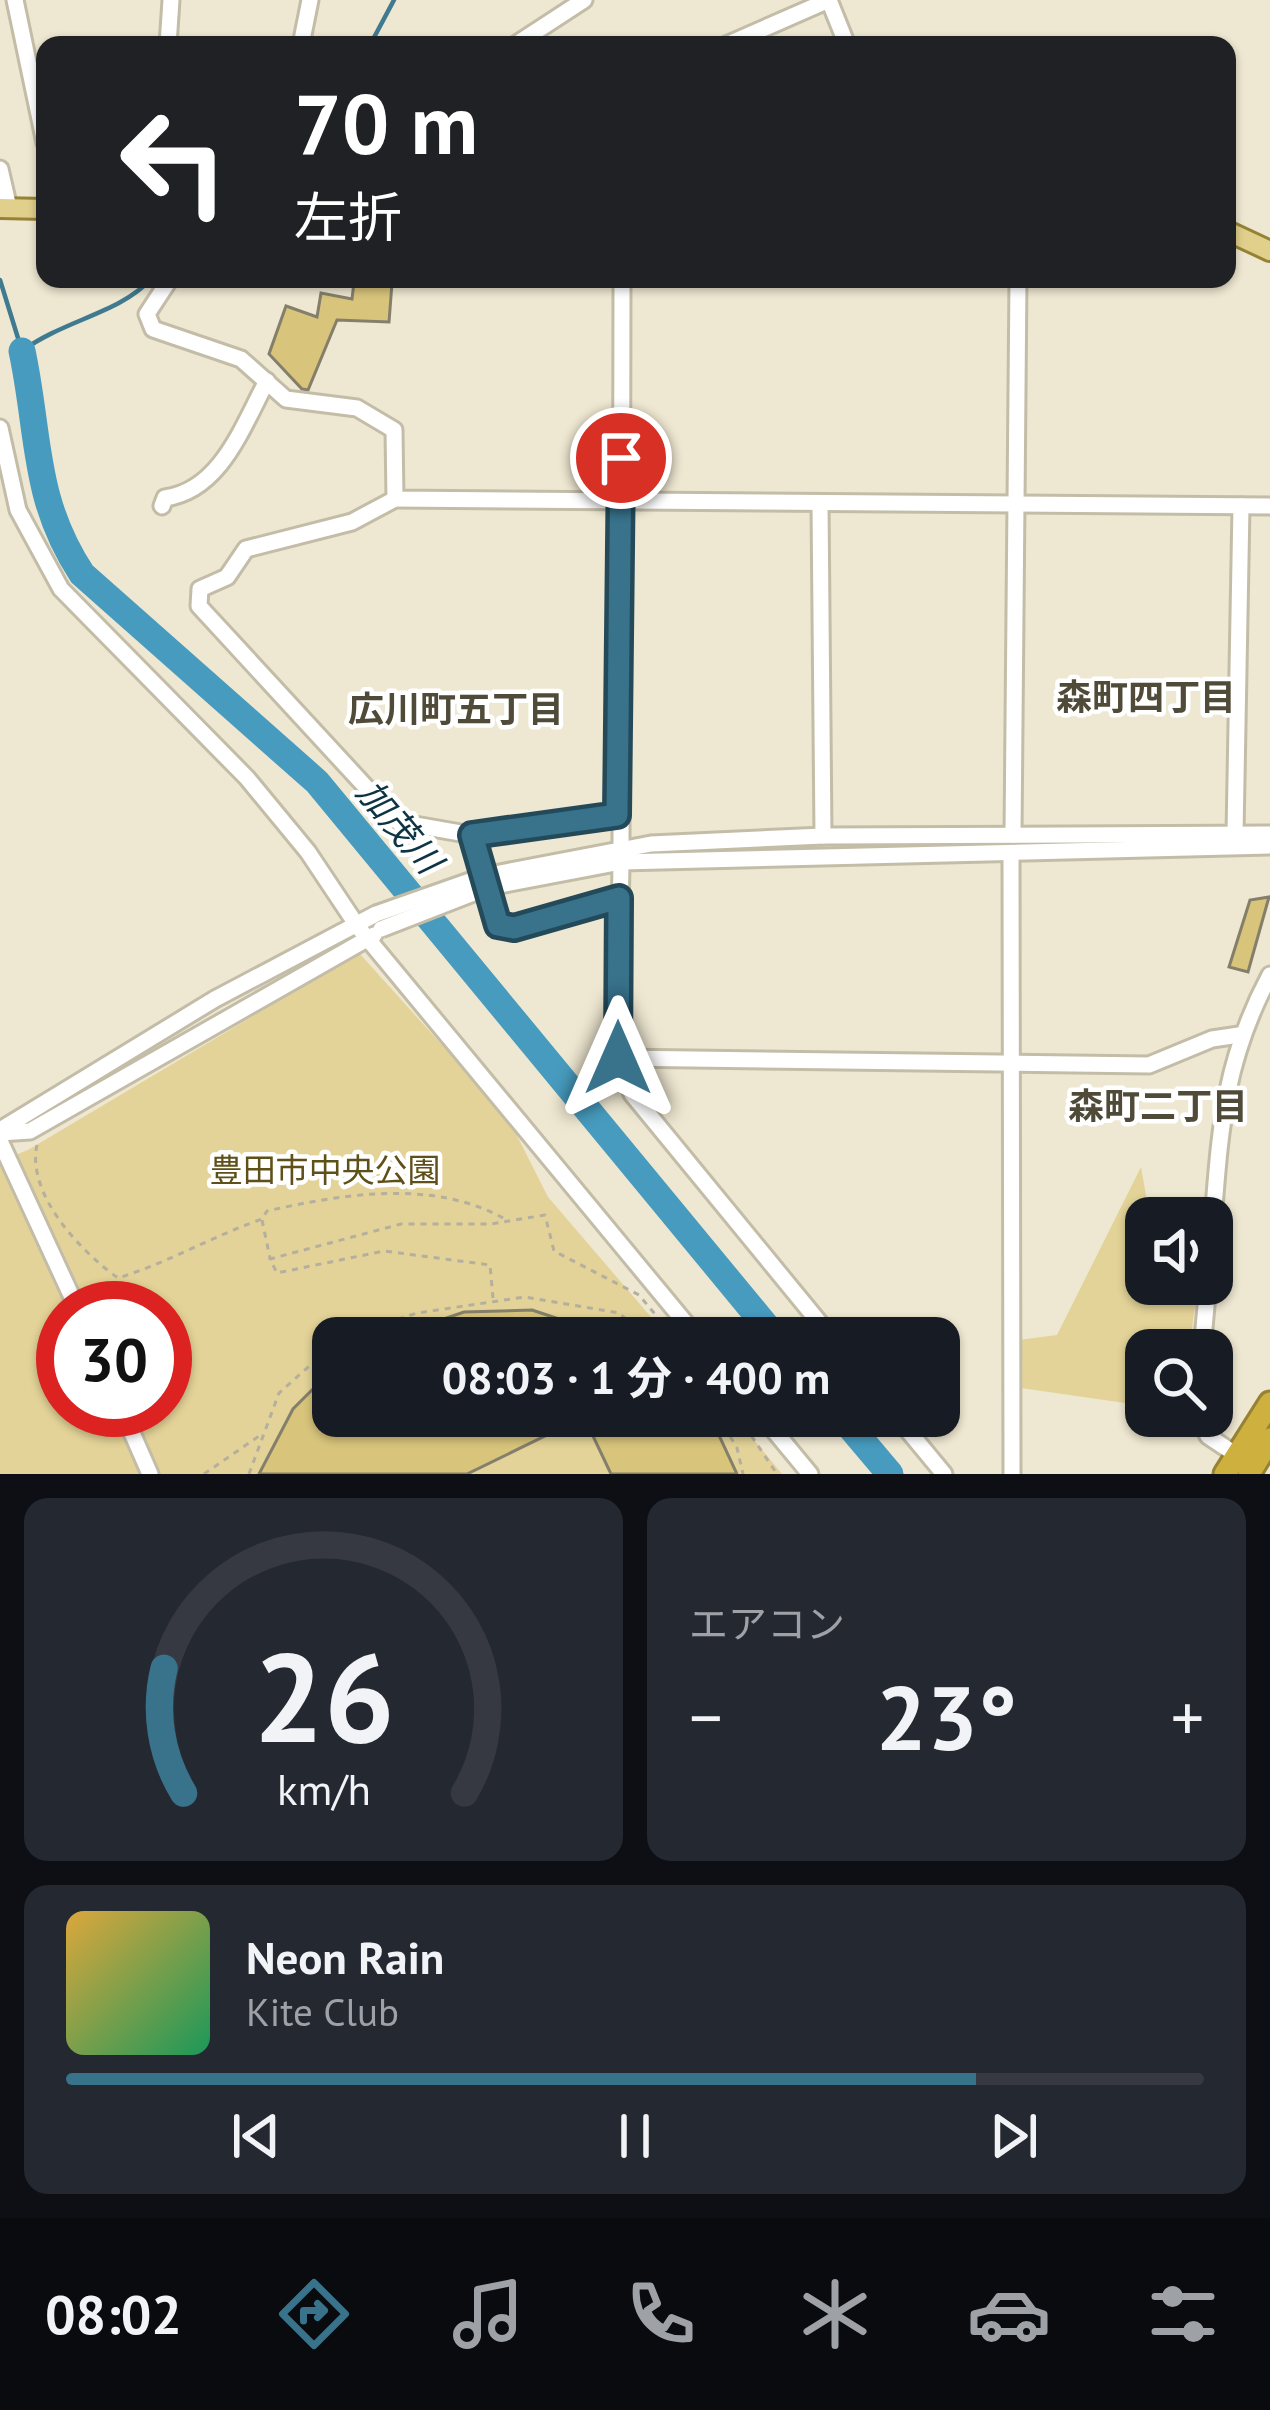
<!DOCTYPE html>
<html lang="ja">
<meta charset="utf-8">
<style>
body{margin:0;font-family:"PT Sans","Noto Sans JP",sans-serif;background:#242831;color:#f1f3f6;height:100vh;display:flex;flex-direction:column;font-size:45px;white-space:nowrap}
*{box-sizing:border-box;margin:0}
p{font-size:39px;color:#9ea1a6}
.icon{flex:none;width:66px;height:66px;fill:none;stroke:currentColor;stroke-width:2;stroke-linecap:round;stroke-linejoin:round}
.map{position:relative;height:1474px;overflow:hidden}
.side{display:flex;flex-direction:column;gap:24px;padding:24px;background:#0d0f14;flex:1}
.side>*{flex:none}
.guide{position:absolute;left:36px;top:36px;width:1200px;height:252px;border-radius:24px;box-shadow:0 3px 9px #0004;background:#202124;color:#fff;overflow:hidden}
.tools{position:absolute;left:1125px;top:1197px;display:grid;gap:24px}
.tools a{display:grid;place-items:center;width:108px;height:108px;border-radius:24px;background:#171b24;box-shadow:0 3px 9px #0004;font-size:60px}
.speed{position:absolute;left:36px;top:1281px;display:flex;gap:24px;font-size:60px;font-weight:700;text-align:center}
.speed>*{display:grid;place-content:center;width:156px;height:156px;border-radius:50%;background:#171b24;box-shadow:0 3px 9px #0004;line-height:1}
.speed .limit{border:18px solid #d22;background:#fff;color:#111}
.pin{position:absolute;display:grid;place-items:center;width:102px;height:102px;color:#fff;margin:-51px;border:6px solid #fff;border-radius:50%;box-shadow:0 3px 12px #0007}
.me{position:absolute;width:132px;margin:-66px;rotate:0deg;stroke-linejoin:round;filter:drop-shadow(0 0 9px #0008)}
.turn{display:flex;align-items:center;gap:42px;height:252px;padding:0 60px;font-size:54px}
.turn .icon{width:156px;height:156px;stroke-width:2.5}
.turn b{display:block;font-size:84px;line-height:102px}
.big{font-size:90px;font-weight:700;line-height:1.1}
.side .widget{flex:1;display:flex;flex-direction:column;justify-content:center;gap:18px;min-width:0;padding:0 42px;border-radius:24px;background:#242831}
.side .dial{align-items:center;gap:0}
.dial svg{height:312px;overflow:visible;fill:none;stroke:#363941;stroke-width:7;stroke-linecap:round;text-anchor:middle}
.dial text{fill:#f1f3f6;stroke:none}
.song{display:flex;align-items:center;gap:36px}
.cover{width:144px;height:144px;border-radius:18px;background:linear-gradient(135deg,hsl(40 70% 55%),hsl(150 70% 35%))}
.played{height:12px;border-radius:6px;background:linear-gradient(90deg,#38728b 80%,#363941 80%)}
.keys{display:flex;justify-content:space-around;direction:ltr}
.heat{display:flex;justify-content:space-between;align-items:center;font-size:66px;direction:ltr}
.side .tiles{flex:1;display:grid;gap:24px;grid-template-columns:1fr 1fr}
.widget:last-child{grid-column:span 2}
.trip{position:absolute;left:312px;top:1317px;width:648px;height:120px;border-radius:24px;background:#171b24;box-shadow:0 3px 9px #0004;font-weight:700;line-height:120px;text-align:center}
.tabs{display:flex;height:192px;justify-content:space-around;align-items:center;background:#090b0e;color:#9ea1a6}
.tabs .icon{width:84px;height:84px}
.tabs .current{color:#38728b}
.tabs b{font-size:54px;color:#f1f3f6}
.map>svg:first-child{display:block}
.green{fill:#e3d398;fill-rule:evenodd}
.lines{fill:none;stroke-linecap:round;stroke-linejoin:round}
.stream{stroke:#407a90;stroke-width:4.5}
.river{stroke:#479bbe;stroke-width:27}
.building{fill:#d8c47b;stroke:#847f6b;stroke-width:3}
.minor-casing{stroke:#c3bda8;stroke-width:21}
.major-casing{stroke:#968235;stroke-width:24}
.highway-casing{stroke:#968235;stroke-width:27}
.path{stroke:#b5af9d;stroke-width:3;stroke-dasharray:6 6;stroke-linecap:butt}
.minor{stroke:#fff;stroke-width:15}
.major{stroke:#e1d08b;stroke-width:18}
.highway{stroke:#cdb03e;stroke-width:21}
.minor-bridge-casing{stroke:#c3bda8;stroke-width:21;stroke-linecap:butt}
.minor-bridge{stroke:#fff;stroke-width:15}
.route-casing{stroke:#244a5a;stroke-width:30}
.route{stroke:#38728b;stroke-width:21}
.labels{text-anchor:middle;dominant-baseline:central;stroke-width:9;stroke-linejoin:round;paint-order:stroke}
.park-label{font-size:33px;fill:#5e5018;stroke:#fff}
.neighbourhood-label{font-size:36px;font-weight:bold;fill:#504b39;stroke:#fff}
.water-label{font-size:36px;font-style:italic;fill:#0d3443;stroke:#fff}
</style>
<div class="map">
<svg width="1270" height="1474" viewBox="0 0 1270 1474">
<rect width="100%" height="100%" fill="#eee7d1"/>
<g class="green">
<path d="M359,953L508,1118L548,1197L669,1338H333V1416H734L782,1474H0V1161L28,1150ZM63,1308H165V1410H63Z"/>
<path d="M1141,1167L1150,1218L1146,1284H1198L1189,1350H1146V1406L1021,1388L1019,1340L1057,1335Z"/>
</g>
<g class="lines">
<g class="stream">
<path d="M370,45L394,0"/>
<path d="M0,280L22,351C64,320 120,313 151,279"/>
</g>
<g class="river">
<path d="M22,351C40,435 32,498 82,574L317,782L776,1338"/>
<path d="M841,1416L890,1474"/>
</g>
</g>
<g class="building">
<path d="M354,282L392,283L389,322L337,320L308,390L302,389L269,354L286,306L317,317L321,293L352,299Z"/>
<path d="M1269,897L1248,972L1229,967L1250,900Z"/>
<path d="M532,1310L616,1338H388L464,1312Z"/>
<path d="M333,1369V1416H710L737,1474H611L584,1417L467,1474H259L293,1409Z"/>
</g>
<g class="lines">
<defs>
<g id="minor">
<path d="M15,0L45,143"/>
<path d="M829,0L847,45"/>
<path d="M168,45L171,0"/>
<path d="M301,45L310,0"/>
<path d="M515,45L584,0"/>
<path d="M726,45L829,0"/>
<path d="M0,169L9,208"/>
<path d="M170,279L147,314L153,329L241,359L286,399L357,408L394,430L395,499L1270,506"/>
<path d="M0,428L18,510L61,589L247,778L308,852L358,927L698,1338"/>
<path d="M395,499L352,522L246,549L227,577L200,589L199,606L398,822L472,835"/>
<path d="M820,503L823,836"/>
<path d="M162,506L165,498C221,490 242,427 267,381"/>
<path d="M617,815L472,835L498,925L514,927L619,898"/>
<path d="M1235,834L1241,506"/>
<path d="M1013,835L1018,279"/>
<path d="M621,847L622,279"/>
<path d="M1011,854L1012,1474"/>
<path d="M621,862L618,1058L632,1094L832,1338"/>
<path d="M484,876L651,844L823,836L1270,834"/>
<path d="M489,887L621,862L1270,846"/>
<path d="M618,1058L1149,1065L1212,1039L1239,1035"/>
<path d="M0,1130L215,999L376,914"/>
<path d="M0,1133L30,1131L374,935"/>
<path d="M0,1141L77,1308"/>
<path d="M1212,1233C1220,1134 1222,1065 1270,975"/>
<path d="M1202,1350L1208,1284"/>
<path d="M122,1410L150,1474"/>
<path d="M762,1416L810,1474"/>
<path d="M896,1416L944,1474"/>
<path d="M1198,1416L1208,1436L1235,1454"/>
</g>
<g id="major">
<path d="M0,208L45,209"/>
<path d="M1227,231L1270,251"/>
</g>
<g id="highway">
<path d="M1225,1474L1270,1403"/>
<path d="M1249,1474L1270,1439"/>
</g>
</defs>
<use href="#minor" class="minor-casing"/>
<use href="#major" class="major-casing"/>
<use href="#highway" class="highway-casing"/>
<g class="path">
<path d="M37,1145C26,1194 81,1252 118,1278C167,1263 211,1237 262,1219L267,1211C343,1194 432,1179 503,1218"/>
<path d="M262,1220L270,1258"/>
<path d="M493,1298L490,1265L384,1251L277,1273L270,1259L401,1224H491L545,1215L554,1251L639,1295L675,1338"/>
<path d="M341,1338L417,1313L525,1297L619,1313L648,1338"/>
<path d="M718,1416L737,1448L743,1474"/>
<path d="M738,1416L777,1474"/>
<path d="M204,1474L262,1434"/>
<path d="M249,1474L279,1393L333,1345"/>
</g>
<use href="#minor" class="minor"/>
<use href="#major" class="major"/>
<use href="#highway" class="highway"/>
<defs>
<g id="minor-bridge">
<path d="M376,914L484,876"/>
<path d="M381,929L489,887"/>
</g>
</defs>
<use href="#minor-bridge" class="minor-bridge-casing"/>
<use href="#minor-bridge" class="minor-bridge"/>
</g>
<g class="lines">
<defs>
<path id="route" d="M618,1058L619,898L514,928L498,925L472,835L617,815L621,458"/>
</defs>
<use href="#route" class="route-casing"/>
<use href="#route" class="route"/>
</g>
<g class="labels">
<g class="park-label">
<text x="325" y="1169">豊田市中央公園</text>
</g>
<g class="neighbourhood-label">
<text x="1146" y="696">森町四丁目</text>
<text x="456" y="708">広川町五丁目</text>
<text x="1158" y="1105">森町二丁目</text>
</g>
<g class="water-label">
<text transform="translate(400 826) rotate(50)">加茂川</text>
</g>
</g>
</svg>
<div class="tools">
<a><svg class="icon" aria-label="sound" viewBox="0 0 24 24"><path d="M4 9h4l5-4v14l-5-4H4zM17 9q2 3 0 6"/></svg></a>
<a><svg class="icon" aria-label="search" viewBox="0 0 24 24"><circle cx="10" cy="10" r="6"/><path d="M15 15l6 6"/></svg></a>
</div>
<div class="speed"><div class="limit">30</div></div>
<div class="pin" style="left:621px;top:458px;background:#d93025"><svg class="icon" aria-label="arrive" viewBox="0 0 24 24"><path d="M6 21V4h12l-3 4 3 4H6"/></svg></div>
<svg class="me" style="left:618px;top:1058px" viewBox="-20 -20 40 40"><path d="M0-17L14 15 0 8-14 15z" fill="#38728b" stroke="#fff" stroke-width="4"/></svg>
<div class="trip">08:03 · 1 分 · 400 m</div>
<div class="guide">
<div class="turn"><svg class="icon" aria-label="left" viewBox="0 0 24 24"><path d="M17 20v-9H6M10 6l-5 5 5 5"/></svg><div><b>70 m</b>左折</div></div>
</div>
</div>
<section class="side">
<div class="tiles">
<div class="widget dial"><svg viewBox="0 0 100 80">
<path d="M14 69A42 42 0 1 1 86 69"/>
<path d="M14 69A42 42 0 0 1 9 37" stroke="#38728b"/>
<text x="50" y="56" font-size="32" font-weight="700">26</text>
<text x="50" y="72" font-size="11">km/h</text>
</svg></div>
<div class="widget"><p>エアコン</p>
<div class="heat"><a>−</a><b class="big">23°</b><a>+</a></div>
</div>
<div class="widget">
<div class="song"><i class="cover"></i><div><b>Neon Rain</b><p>Kite Club</p></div></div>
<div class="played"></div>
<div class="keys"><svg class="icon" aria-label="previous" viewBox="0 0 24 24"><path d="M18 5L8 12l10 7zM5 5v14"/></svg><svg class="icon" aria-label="pause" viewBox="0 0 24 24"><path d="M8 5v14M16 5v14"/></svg><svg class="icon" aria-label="next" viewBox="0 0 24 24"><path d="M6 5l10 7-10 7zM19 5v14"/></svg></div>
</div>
</div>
</section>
<nav class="tabs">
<b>08:02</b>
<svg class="icon current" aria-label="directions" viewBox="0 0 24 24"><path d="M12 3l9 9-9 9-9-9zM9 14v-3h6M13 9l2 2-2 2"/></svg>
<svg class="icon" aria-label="music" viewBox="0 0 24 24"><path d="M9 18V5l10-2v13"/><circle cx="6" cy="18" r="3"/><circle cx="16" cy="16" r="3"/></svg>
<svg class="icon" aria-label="phone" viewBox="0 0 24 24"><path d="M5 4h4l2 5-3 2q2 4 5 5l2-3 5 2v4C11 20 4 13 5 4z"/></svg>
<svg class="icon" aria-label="climate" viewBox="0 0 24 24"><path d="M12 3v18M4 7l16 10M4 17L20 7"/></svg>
<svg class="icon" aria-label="car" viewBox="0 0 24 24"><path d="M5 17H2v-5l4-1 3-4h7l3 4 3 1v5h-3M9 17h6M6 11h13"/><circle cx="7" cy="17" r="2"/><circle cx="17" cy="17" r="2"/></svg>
<svg class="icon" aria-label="filters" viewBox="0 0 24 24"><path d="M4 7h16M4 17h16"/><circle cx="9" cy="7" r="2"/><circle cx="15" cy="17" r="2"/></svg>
</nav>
